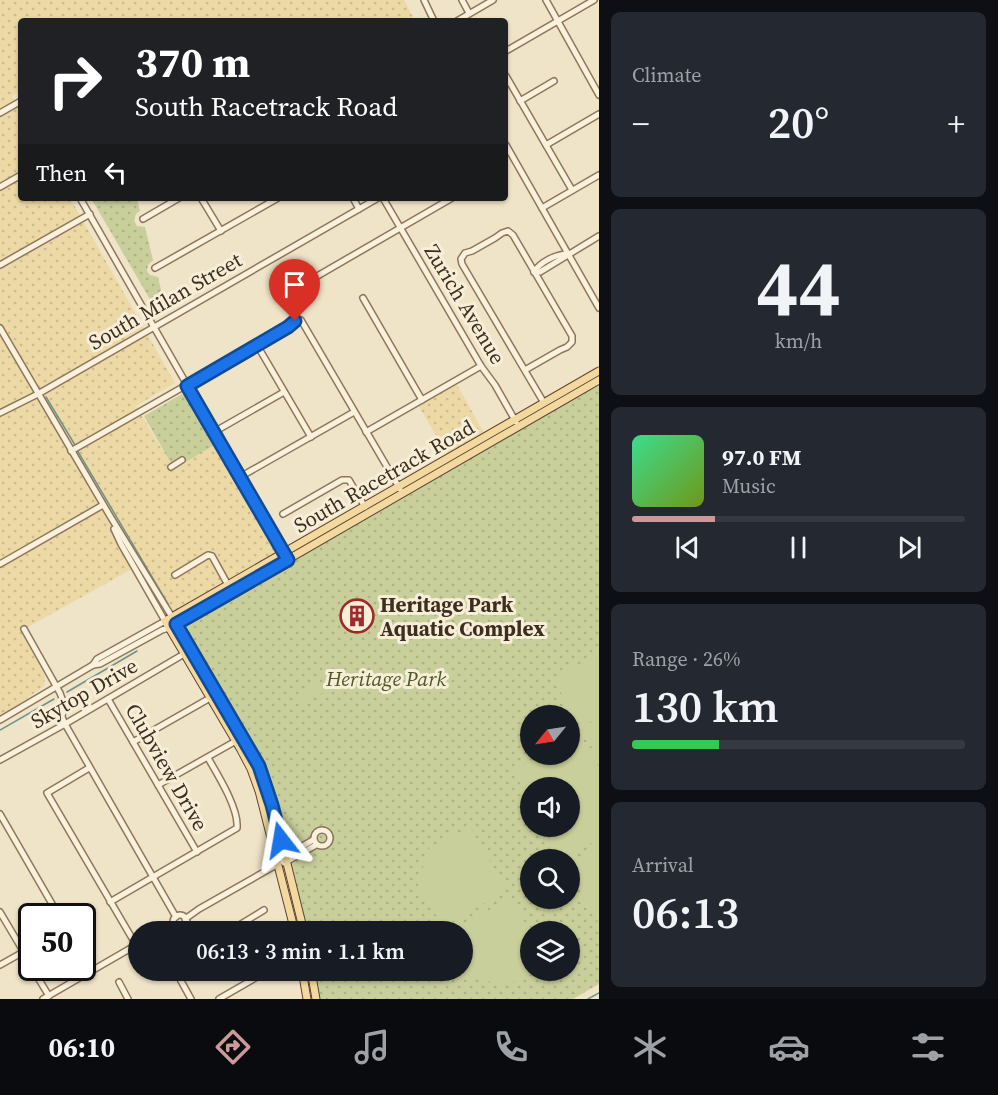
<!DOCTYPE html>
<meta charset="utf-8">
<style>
body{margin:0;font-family:"Source Serif 4",serif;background:#242831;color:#f1f3f6;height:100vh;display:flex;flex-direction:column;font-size:22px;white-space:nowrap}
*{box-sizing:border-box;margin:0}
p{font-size:20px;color:#9ea1a6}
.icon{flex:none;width:33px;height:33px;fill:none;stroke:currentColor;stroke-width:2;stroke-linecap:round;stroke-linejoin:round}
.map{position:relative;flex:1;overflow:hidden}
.sheet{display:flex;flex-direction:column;gap:12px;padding:12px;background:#0d0f14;width:399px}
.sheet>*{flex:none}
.banner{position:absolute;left:18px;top:18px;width:490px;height:183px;border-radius:6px;box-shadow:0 2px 4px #0004;background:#202124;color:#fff;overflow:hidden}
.needle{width:39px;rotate:240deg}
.controls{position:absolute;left:520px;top:705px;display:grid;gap:12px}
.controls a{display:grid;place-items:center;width:60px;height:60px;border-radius:50%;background:#171b24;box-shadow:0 2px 4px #0004;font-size:30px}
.speed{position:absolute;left:18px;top:903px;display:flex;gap:12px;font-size:30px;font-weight:700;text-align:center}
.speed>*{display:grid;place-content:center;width:78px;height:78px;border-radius:50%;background:#171b24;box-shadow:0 2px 4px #0004;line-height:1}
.speed .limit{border:3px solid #111;border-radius:9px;background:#fff;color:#111}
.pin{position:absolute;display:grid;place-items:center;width:51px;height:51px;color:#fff;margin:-62px -26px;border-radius:50% 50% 50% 0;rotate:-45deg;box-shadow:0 0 6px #0007}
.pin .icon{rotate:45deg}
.me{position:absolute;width:66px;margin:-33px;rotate:346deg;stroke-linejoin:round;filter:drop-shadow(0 0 4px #0008)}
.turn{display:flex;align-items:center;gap:21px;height:126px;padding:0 18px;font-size:27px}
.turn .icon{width:78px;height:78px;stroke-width:2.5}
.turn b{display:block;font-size:42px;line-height:51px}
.then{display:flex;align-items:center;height:57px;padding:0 18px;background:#0003;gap:12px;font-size:22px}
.big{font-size:45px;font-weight:600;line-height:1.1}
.sheet .card{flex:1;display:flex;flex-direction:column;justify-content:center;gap:9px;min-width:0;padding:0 21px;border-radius:9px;background:#242831}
.sheet .dial{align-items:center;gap:0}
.dial b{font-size:78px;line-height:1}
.song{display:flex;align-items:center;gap:18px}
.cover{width:72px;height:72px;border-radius:9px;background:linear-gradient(135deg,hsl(150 70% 55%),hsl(80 70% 35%))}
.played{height:6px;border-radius:3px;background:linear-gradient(90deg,#cc999b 25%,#363941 25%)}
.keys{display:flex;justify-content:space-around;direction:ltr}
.heat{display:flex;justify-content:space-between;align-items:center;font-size:33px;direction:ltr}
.charge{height:9px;border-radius:4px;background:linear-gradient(90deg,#34c759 26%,#363941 0)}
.trip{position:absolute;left:128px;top:921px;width:345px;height:60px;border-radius:30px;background:#171b24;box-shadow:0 2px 4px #0004;font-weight:600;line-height:60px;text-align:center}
.tabs{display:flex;height:96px;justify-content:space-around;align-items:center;background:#090b0e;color:#9ea1a6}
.tabs .icon{width:42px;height:42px}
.tabs .current{color:#cc999b}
.tabs b{font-size:27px;color:#f1f3f6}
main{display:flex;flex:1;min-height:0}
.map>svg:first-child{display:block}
.grass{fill:url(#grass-dots);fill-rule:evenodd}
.sand{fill:url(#sand-dots)}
.pitch{fill:#c9cf9b}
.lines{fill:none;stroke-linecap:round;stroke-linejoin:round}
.stream{stroke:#6f938a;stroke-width:1.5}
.minor-casing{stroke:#8d765c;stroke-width:8}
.major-casing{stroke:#5b4430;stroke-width:9}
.minor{stroke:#faf1dc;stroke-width:5}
.major{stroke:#f3d9a0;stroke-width:7}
.route-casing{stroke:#114b97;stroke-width:15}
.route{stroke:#1a73e8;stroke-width:10}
.labels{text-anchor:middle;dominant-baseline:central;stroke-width:6;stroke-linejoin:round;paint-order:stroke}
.street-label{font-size:21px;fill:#3d2e20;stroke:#f7eed8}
.poi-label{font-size:21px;font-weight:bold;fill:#3d2e20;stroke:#f7eed8;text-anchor:start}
.park-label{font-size:21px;font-style:italic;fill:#4d5a26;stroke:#f7eed8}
</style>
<main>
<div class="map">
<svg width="599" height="999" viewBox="0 0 599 999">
<defs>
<pattern id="grass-dots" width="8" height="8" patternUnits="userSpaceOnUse" patternTransform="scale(1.5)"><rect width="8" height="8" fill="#c9cf9b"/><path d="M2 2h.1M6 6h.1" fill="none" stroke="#aeb285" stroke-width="1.8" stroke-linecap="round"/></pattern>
<pattern id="sand-dots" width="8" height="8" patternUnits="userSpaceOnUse" patternTransform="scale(1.5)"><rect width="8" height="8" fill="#ecd9a5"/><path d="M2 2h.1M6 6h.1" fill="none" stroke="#cbbb8e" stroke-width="1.8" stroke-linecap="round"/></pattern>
</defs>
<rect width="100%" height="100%" fill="#f0e4c8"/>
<g class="grass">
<path d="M91,198H119L123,200L137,198L140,211L136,214L134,220L137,226L145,227L153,260L148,265L147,271L150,275L158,277L166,311L159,315Z"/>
<path d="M599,386V984L573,999H320L314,971L462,970V932L304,931L267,777L254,747L184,624L392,499L528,421ZM531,716H570V754H531ZM531,788H570V826H531ZM531,860H570V898H531ZM531,932H570V970H531Z"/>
<path d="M182,394L186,396L215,445L174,469L144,416Z"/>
</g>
<g class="sand">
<path d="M0,0H404L413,17L408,21H21V90L12,96L21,111V198H70L175,383L136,406L174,469L215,445L280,554L171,614L141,564L21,631L45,676L44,686L0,718Z"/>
<path d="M456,383L484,433L447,454L418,405Z"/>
</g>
<g class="pitch">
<path d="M599,653V717L581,727L553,679Z"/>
<path d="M317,684L322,693L303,704L297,695Z"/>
<path d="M599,718V760L581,728Z"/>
<path d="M579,733L599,768V839L563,859L544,827L570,826V788H531V803L513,771L541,755L570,754V738Z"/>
<path d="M470,827L505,887L503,892L443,927L418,886L428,849Z"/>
<path d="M599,846V924L570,873V863Z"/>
<path d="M507,900L513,901L531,934V970L532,971L506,986L470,976L462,962V932L452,931Z"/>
</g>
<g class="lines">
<g class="stream">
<path d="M46,397L75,445"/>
<path d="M77,450L168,604"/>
<path d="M67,692L137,651"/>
<path d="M0,730L54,699"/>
<path d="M588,999L599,993"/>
</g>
<defs>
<g id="minor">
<path d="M424,0L434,21"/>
<path d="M462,0L469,13"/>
<path d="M546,0L599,95"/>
<path d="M457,21L493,0"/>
<path d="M506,51L594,0"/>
<path d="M506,76L572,190"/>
<path d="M520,101L554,81"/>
<path d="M0,113L21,101"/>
<path d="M506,145L599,308"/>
<path d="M546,145L599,114"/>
<path d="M0,187L21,175"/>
<path d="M80,198L285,556"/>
<path d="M201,198L221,231"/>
<path d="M353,198L359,209"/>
<path d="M383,198L481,366L495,385L516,422"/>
<path d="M542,208L599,175"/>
<path d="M143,219L179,198"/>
<path d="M0,265L90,214"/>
<path d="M155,268L278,198"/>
<path d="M534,272H540L599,236"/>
<path d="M534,272C540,262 556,254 568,254"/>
<path d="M307,282L452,198"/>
<path d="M363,298L422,400"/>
<path d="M0,328L110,516L172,617"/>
<path d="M257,345L311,437"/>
<path d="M525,370L560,350L567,347L572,342V336L513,235L508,231L502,233L495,238L472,251L465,253L461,259L462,264L544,403"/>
<path d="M0,413L38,394L378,198"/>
<path d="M214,432L284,392"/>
<path d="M366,432L481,366"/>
<path d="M71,451L288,327L298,319L301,320L400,489"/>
<path d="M171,467L182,460"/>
<path d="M240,477L354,412"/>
<path d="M283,514L342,480H349L365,507"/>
<path d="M0,564L103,505"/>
<path d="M175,575L208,555L212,556L228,585"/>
<path d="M24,629L60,693L64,704L62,717L65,724L176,917"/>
<path d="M93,665L97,659L165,621L121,544L114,529"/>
<path d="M108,699L197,852"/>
<path d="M0,720L93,665L100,664L162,630L169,628"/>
<path d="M133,742L210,698"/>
<path d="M0,760L65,724L184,654"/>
<path d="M89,768L47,793L136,945"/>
<path d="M158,785L243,737"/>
<path d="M0,814L59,916"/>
<circle cx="322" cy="838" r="8"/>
<path d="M284,863L316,845"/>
<path d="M110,902L237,828C239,809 218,775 208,758"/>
<path d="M0,912L32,966"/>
<circle cx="180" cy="922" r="7"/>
<path d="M185,919L199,909L278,864L285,856L313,840"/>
<path d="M162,932L174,926"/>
<path d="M228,932L264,910"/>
<path d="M0,965L32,947"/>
<path d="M32,968L49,996"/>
<path d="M175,970L191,999"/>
<path d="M119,982L128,999"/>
<path d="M43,999L138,944"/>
<path d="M219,999L269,970"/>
</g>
<g id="major">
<path d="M175,622L259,766L265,782L277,823L304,932"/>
<path d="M169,628L599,380"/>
<path d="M295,932L259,791L251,769L241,750L165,621L599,371"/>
<path d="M302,970L307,999"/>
<path d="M311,970L316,999"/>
</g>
</defs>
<use href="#minor" class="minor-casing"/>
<use href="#major" class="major-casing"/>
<use href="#minor" class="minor"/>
<use href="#major" class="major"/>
</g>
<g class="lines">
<defs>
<path id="route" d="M281,840L272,805L259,766L176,624L288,560L187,386L288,327L295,321"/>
</defs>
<use href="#route" class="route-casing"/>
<use href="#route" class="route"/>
</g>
<defs>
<symbol id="building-ring" viewBox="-11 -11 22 22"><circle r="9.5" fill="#f7eed8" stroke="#9e2a2b" stroke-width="1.5"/><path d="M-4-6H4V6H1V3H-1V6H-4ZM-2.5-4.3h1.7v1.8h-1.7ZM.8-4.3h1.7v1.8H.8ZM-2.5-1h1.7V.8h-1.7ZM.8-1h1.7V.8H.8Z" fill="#9e2a2b"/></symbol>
</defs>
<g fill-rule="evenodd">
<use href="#building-ring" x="338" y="597" width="38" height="38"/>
</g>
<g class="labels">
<g class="street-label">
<text transform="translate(165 301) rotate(-30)">South Milan Street</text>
<text transform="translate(465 304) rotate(59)">Zurich Avenue</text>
<text transform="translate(384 476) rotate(-30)">South Racetrack Road</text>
<text transform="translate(84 693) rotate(-30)">Skytop Drive</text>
<text transform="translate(167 767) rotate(60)">Clubview Drive</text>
</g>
<g class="poi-label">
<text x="380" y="604">Heritage Park<tspan x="380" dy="24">Aquatic Complex</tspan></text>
</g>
<g class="park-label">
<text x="386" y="678">Heritage Park</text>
</g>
</g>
</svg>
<div class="controls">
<a><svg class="needle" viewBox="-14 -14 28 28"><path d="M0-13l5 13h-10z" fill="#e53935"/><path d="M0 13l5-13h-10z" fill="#9ea1a6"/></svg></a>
<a><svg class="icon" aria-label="sound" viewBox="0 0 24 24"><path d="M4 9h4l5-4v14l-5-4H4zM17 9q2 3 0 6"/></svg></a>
<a><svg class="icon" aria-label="search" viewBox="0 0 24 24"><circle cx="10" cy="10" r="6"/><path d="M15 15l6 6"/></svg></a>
<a><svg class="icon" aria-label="layers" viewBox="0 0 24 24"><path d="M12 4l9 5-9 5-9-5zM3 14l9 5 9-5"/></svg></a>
</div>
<div class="speed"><div class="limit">50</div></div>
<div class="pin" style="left:295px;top:321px;background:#d93025"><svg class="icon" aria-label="arrive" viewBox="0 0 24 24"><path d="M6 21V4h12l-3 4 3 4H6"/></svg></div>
<svg class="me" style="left:281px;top:840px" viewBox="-20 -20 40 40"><path d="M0-17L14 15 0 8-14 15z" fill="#1a73e8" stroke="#fff" stroke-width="4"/></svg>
<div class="trip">06:13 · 3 min · 1.1 km</div>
<div class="banner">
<div class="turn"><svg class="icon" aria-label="right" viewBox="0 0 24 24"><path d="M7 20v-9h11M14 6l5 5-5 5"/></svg><div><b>370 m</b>South Racetrack Road</div></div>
<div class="then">Then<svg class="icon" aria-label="left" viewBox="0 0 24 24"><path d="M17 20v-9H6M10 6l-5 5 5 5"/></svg></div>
</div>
</div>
<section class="sheet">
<div class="card"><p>Climate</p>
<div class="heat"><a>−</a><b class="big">20°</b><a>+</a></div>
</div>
<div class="card dial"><b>44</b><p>km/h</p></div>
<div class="card">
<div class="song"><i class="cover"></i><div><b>97.0 FM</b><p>Music</p></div></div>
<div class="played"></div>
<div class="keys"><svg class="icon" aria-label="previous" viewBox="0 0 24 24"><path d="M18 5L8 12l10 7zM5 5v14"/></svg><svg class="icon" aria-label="pause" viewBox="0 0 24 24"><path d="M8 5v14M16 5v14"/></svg><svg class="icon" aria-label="next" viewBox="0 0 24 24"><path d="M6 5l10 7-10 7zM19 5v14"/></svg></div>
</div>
<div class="card"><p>Range · 26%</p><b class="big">130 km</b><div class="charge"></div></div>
<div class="card"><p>Arrival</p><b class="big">06:13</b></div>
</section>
</main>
<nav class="tabs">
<b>06:10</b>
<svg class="icon current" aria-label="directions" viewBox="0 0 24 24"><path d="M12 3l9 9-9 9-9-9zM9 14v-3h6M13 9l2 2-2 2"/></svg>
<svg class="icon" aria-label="music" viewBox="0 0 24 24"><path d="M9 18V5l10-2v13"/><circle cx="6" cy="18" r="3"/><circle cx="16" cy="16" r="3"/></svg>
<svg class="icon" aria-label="phone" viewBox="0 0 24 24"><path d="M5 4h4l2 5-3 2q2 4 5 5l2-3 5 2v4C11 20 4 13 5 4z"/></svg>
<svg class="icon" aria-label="climate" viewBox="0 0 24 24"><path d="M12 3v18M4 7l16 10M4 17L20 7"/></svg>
<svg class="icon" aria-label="car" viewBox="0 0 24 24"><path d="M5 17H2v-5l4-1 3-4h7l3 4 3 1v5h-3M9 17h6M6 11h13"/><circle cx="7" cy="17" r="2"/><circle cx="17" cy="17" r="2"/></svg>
<svg class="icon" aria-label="filters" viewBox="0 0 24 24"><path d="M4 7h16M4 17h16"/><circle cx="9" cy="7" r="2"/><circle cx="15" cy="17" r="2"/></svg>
</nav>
